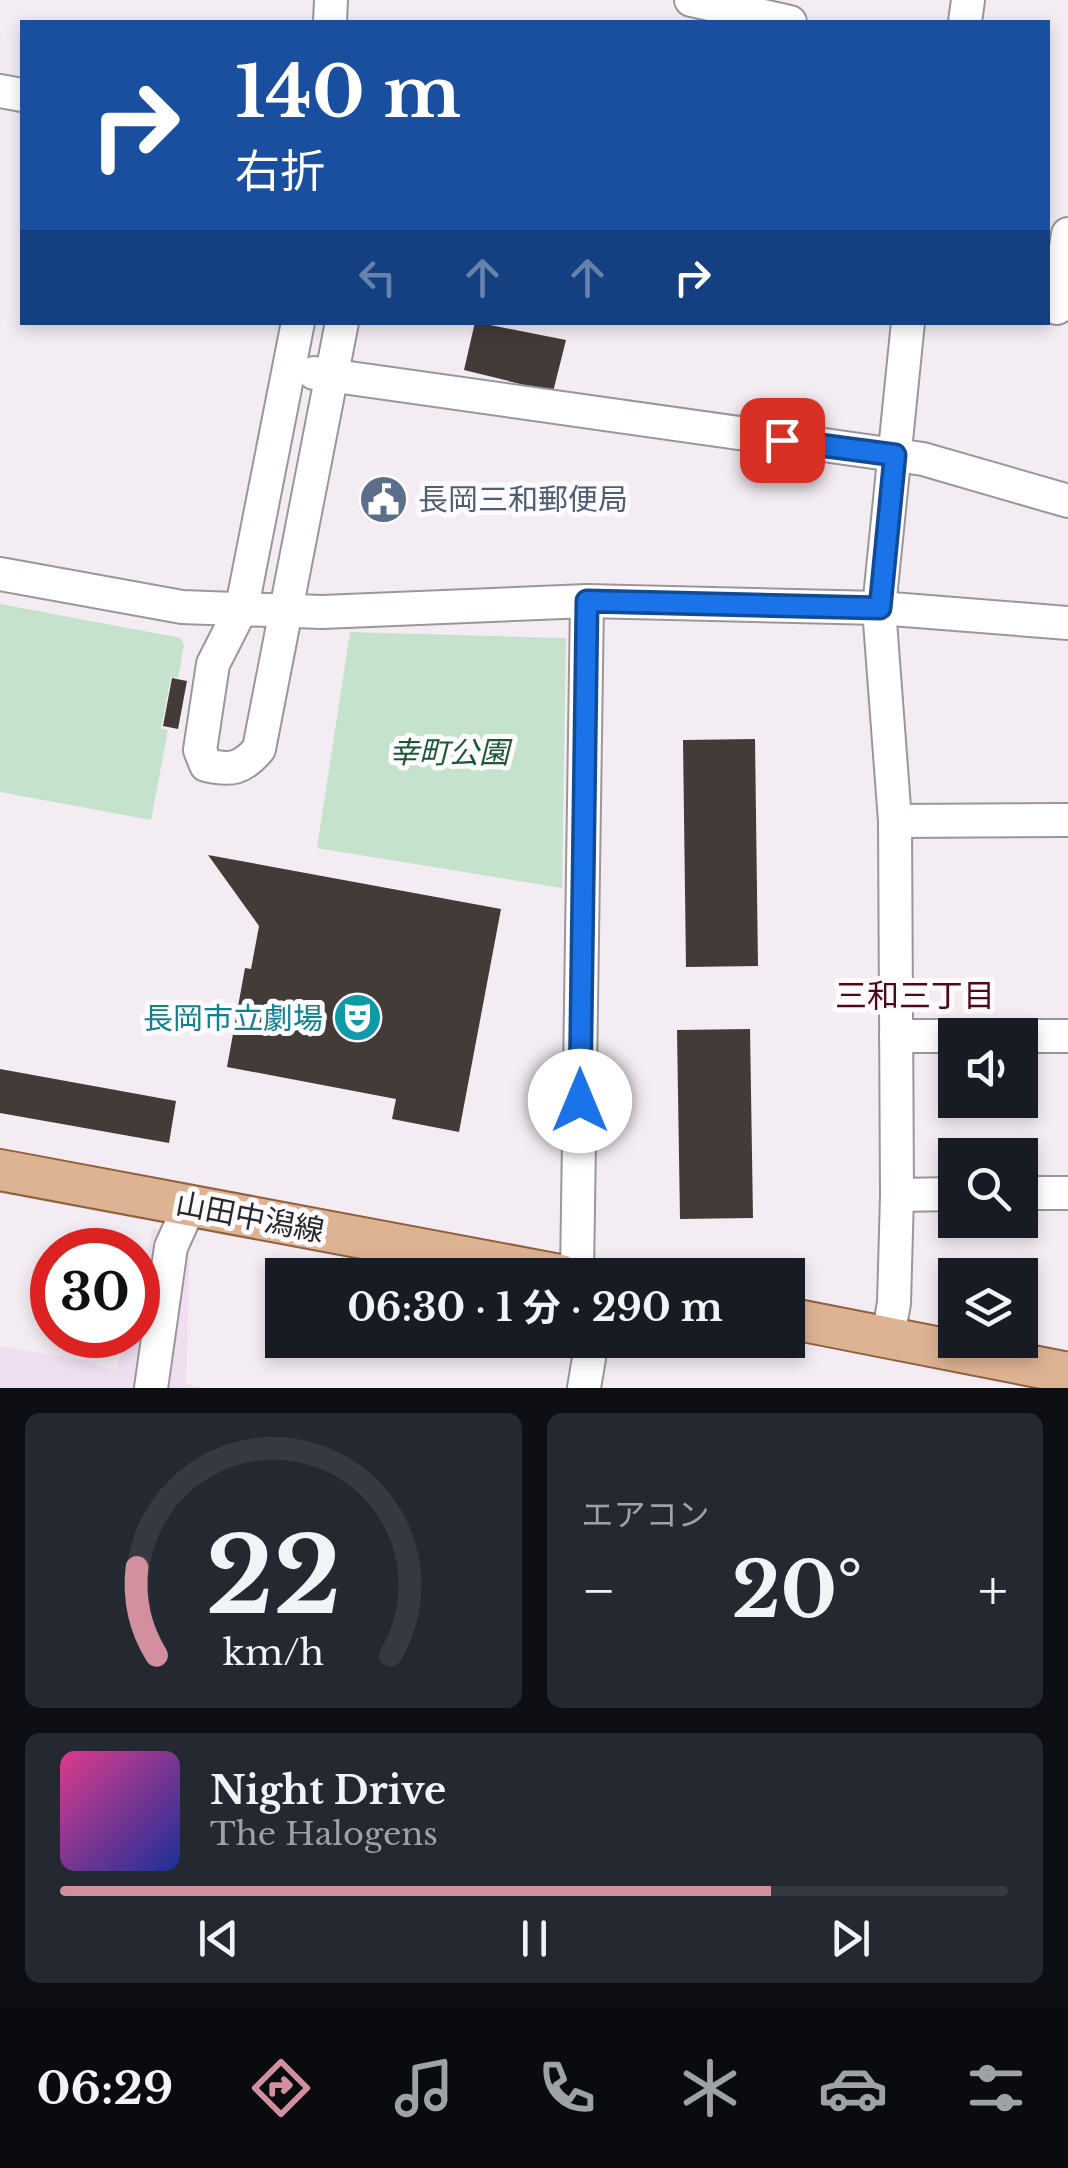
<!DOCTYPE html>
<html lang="ja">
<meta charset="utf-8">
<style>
body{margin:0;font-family:"Libre Baskerville","Noto Sans JP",serif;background:#242831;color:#f1f3f6;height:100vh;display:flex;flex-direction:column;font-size:38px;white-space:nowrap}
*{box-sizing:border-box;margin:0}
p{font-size:32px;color:#9ea1a6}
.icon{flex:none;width:55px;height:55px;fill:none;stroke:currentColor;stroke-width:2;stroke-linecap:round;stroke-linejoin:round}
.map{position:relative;height:1388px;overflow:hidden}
.panel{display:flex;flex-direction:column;gap:25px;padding:25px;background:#0d0f14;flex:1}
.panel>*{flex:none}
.guide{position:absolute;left:20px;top:20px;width:1030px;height:305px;border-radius:0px;box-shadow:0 5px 15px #0003;background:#1a4fa0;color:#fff;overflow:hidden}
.buttons{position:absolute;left:938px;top:1018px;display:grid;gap:20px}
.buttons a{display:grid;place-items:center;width:100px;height:100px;border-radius:0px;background:#171b24;box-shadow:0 5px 15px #0003;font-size:50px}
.speed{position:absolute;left:30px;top:1228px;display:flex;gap:20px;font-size:50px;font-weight:700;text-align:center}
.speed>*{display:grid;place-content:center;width:130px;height:130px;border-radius:50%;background:#171b24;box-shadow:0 5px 15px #0003;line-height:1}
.speed .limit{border:15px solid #d22;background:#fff;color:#111}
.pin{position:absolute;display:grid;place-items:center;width:85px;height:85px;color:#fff;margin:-42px;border-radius:20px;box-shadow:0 5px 15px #0006}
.me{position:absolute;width:110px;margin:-55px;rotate:0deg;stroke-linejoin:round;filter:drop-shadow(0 0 8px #0008)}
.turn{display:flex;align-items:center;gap:35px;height:210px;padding:0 50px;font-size:45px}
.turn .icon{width:130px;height:130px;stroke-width:2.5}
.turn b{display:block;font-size:70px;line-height:85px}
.lanes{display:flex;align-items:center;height:95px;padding:0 50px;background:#0003;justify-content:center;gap:50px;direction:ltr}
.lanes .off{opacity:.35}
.big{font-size:75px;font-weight:700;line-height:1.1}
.panel .card{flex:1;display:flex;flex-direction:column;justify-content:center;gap:15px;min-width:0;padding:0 35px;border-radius:15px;background:#242831}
.panel .dial{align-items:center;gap:0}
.dial svg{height:260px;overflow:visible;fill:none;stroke:#363941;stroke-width:7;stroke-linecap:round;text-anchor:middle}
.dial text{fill:#f1f3f6;stroke:none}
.song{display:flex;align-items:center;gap:30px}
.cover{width:120px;height:120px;border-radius:15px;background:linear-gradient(135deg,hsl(330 70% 55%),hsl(230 70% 35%))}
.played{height:10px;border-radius:5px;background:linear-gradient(90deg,#d2909f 75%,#363941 75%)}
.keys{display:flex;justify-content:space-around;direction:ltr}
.heat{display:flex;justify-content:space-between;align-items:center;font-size:55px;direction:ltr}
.panel .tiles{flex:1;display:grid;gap:25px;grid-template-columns:1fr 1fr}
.card:last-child{grid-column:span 2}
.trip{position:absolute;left:265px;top:1258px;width:540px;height:100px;border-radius:0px;background:#171b24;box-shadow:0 5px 15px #0003;font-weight:700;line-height:100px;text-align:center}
.tabs{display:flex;height:160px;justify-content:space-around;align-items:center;background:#090b0e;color:#9ea1a6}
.tabs .icon{width:70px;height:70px}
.tabs .current{color:#d2909f}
.tabs b{font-size:45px;color:#f1f3f6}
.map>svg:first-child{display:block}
.industrial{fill:#efdff1}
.green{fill:#c5e2cc}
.building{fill:#423b37}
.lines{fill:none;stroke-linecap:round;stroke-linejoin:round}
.minor-casing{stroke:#9c959b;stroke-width:36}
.major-casing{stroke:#91613f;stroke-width:44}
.minor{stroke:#fff;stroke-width:32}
.major{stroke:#deb393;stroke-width:40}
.route-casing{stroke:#114b97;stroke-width:25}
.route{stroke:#1a73e8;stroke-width:18}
.labels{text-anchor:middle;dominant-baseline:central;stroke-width:10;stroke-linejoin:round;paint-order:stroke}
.service-label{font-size:30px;fill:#4e5e75;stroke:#fefbfe;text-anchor:start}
.park-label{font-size:30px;font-style:italic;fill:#1b5933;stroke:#fefbfe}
.culture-label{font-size:30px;fill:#0d838f;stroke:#fefbfe;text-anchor:end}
.street-label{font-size:30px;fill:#2a272a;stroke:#fefbfe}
.neighbourhood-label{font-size:32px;fill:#4f0915;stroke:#fefbfe}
</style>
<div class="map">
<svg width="1068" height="1388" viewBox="0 0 1068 1388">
<rect width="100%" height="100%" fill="#f4ecf3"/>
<path class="industrial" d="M153,1228L190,1241L186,1384L203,1388H0V1346L86,1361L116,1371L126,1335H138V1290Z"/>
<g class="green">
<path d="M0,604L181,638L184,645L178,678L171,677L161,728L168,730L151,820L0,792Z"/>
<path d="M350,632L566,638L562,888L317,848Z"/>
</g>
<g class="building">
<path d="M475,322L566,340L553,392L464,370Z"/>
<path d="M172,678L187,681L178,729L163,726Z"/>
<path d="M755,739L758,966L686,967L683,740Z"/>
<path d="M208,855L501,909L459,1132L392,1119L396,1099L227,1067L245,968L251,969L259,926Z"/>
<path d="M750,1029L753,1218L680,1219L677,1030Z"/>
<path d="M0,1069L176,1101L169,1143L0,1113Z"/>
</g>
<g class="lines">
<defs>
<g id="minor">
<path d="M691,0L790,22"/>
<path d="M330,22L331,0"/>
<path d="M965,22L968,0"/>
<path d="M0,91L22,95"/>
<path d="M1057,308L1068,234"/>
<path d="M298,322L242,607L213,664L200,750L206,765C231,771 242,769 259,749L342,322"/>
<path d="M314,373L923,459L1068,501"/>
<path d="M0,574L182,607L322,612L587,601L879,608L1068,623"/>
<path d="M895,821L1068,820"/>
<path d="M896,1036H955"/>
<path d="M1020,1036H1068"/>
<path d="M1020,1193H1068"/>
<path d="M897,1195L955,1194"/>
<path d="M577,1275L587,601"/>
<path d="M888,1337L894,1303L897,1195L895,821L879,608L908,322"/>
<path d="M151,1388L171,1247L190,1205"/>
<path d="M584,1388L592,1340"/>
</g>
<g id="major">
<path d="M0,1170L560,1275"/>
<path d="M788,1318L1068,1373"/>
</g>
</defs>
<use href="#minor" class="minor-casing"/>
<use href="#major" class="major-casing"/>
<use href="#minor" class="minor"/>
<use href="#major" class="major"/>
</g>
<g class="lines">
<defs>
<path id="route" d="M580,1101L587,601L880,608L895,455L782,440"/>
</defs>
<use href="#route" class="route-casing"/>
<use href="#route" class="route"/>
</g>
<defs>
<symbol id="civic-disc" viewBox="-11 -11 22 22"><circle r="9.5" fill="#5c6f8a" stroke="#fefbfe"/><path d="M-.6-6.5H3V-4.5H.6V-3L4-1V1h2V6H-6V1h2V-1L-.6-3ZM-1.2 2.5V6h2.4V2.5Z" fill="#fff"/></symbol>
<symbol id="theatre-disc" viewBox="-11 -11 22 22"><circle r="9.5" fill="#0f9aa8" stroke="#fefbfe"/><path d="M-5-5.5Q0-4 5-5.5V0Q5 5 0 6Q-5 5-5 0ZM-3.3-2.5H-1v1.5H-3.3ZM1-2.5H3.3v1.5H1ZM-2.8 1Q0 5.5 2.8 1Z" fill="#fff"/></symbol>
</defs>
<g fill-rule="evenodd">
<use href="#civic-disc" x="356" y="472" width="55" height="55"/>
<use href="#theatre-disc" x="330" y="990" width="55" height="55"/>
</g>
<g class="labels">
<g class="service-label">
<text x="418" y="499">長岡三和郵便局</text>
</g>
<g class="park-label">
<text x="449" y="752">幸町公園</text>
</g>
<g class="culture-label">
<text x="323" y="1018">長岡市立劇場</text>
</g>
<g class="street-label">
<text transform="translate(250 1217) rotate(11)">山田中潟線</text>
</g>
<g class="neighbourhood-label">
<text x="915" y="996">三和三丁目</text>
</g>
</g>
</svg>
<div class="buttons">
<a><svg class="icon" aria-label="sound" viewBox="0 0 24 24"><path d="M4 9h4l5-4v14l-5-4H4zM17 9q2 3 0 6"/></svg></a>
<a><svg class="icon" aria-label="search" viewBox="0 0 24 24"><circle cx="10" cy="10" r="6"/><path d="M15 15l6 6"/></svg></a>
<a><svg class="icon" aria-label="layers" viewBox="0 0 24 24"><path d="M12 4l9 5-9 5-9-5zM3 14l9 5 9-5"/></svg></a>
</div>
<div class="speed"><div class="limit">30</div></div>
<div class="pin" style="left:782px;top:440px;background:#d93025"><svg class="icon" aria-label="arrive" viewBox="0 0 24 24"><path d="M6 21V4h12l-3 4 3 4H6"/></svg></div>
<svg class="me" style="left:580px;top:1101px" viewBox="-20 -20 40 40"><circle r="19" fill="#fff"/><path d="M0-13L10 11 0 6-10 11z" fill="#1a73e8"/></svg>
<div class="trip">06:30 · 1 分 · 290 m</div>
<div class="guide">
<div class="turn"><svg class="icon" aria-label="right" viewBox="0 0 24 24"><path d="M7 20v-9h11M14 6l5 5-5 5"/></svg><div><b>140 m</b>右折</div></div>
<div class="lanes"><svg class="icon off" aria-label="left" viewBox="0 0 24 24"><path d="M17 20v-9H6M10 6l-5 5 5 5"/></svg><svg class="icon off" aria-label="ahead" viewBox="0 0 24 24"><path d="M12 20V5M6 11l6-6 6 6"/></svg><svg class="icon off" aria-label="ahead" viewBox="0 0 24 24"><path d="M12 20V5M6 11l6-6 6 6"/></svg><svg class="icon" aria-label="right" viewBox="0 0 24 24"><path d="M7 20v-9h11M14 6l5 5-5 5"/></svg></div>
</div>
</div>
<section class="panel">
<div class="tiles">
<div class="card dial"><svg viewBox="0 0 100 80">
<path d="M14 69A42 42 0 1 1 86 69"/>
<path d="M14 69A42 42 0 0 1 8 42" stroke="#d2909f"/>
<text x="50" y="56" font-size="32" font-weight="700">22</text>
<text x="50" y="72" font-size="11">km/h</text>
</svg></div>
<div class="card"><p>エアコン</p>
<div class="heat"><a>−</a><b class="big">20°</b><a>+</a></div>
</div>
<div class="card">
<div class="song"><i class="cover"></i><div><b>Night Drive</b><p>The Halogens</p></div></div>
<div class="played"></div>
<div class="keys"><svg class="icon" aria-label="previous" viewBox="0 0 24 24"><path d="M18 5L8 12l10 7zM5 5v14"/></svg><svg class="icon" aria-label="pause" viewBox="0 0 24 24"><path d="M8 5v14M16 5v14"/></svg><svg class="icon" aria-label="next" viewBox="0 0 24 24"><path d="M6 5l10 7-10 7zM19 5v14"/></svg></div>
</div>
</div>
</section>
<nav class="tabs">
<b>06:29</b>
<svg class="icon current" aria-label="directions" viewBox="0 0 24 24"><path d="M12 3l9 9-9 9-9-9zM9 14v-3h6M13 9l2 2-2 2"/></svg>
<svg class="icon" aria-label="music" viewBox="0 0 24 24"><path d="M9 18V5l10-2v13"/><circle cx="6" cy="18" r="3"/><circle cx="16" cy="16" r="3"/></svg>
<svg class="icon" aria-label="phone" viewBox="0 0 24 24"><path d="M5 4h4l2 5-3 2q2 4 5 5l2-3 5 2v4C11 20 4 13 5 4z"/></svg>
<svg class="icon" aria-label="climate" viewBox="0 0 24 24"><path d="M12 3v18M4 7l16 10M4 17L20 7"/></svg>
<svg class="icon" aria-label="car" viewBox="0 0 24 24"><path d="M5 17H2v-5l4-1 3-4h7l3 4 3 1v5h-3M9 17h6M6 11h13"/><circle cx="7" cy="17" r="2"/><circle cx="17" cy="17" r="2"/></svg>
<svg class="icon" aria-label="filters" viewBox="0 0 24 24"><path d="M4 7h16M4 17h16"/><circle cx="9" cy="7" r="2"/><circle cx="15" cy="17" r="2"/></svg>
</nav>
